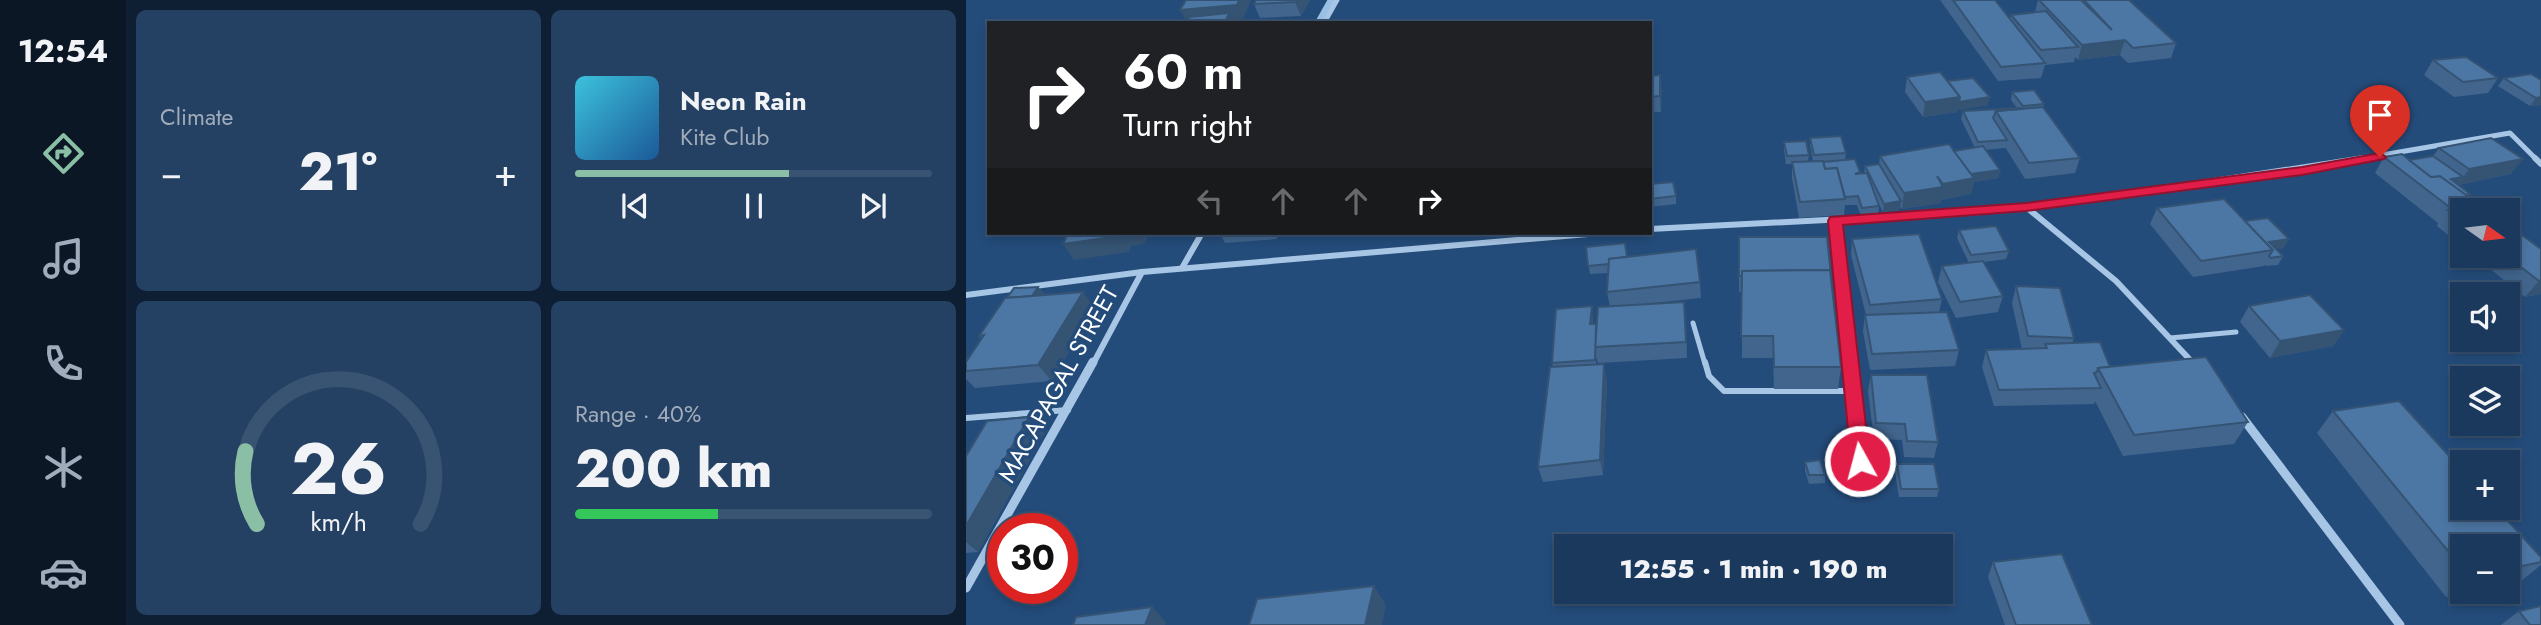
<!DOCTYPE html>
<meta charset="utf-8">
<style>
body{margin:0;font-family:Jost,sans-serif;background:#244062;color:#f1f3f6;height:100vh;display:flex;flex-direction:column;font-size:26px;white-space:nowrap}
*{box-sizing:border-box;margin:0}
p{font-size:23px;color:#a0acbb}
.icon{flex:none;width:38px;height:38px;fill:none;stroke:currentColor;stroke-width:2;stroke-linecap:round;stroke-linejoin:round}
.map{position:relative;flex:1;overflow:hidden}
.sheet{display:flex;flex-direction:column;gap:10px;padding:10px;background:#0f1f33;width:840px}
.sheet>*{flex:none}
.hud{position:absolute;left:21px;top:21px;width:665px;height:214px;border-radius:0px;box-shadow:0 4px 10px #0003,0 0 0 2px #395372;background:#202124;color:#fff;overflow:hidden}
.needle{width:46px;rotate:104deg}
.fabs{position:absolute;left:1484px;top:198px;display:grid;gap:14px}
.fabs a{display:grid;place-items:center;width:70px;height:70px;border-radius:0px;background:#1b395c;box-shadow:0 4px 10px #0003,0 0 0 2px #395372;font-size:35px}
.speed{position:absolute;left:21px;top:513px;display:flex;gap:14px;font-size:35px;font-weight:700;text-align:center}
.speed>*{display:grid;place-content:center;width:91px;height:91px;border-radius:50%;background:#1b395c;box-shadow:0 4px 10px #0003,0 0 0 2px #395372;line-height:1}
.speed .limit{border:10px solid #d22;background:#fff;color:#111}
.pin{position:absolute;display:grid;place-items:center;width:60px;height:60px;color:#fff;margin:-72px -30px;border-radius:50% 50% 50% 0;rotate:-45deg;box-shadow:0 0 7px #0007}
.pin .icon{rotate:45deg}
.me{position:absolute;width:77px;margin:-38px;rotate:353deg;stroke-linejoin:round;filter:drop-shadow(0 0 5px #0008)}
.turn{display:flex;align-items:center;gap:24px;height:147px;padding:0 21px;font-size:32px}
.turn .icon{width:91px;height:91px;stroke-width:2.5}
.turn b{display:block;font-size:49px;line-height:60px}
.lanes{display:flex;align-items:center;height:66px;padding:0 21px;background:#0003;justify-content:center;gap:35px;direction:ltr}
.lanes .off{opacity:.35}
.big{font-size:52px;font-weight:800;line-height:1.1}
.sheet .widget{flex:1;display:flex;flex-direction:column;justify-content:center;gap:10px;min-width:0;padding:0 24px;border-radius:10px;background:#244062}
.sheet .dial{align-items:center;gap:0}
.dial svg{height:182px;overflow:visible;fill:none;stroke:#395372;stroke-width:7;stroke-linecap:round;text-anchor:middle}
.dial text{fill:#f1f3f6;stroke:none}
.song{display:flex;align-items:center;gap:21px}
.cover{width:84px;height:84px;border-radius:10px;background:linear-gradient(135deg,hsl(190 70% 55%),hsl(210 70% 35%))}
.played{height:7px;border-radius:4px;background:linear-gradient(90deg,#8abfa5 60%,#395372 60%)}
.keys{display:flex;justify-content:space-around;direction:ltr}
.heat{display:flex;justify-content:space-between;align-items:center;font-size:38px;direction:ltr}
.charge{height:10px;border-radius:5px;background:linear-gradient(90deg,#34c759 40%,#395372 0)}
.sheet .tiles{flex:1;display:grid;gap:10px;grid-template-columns:repeat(2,1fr)}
.trip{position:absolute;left:588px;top:534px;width:399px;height:70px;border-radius:0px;background:#1b395c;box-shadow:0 4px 10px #0003,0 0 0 2px #395372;font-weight:800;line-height:70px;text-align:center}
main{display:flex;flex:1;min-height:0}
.tab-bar{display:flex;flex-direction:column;width:126px;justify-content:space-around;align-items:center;background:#0b1725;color:#a0acbb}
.tab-bar .icon{width:49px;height:49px}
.tab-bar .current{color:#8abfa5}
.tab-bar b{font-size:32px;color:#f1f3f6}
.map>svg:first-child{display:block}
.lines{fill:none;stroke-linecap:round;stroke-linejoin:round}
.stream{stroke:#9bc0e6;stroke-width:8}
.service-far1{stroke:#a7c5e5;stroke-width:5}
.service{stroke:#a7c5e5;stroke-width:6}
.minor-far2{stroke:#a7c5e5;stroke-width:5}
.minor-far1{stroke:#a7c5e5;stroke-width:6}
.minor{stroke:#a7c5e5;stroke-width:9}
.wall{fill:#41658d}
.shaded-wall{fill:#355373}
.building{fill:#4c76a4;stroke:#355373;stroke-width:2}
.route{fill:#e11d48;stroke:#92132f;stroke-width:2}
.labels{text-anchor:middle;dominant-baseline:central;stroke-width:7;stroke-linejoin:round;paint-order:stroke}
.street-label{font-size:24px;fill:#fff;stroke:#244c7b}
</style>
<main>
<nav class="tab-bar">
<b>12:54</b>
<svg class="icon current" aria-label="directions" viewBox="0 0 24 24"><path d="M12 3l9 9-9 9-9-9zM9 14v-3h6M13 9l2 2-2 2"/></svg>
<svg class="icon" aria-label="music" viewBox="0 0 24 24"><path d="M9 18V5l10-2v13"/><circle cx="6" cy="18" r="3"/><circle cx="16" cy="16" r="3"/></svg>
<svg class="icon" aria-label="phone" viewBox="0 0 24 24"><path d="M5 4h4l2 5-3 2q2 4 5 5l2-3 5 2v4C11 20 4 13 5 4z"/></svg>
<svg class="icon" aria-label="climate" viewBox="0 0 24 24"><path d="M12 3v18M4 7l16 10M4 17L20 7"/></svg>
<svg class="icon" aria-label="car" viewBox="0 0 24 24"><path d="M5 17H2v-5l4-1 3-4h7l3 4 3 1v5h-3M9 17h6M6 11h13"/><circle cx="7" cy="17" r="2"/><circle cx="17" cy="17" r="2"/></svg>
</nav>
<section class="sheet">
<div class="tiles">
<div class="widget"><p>Climate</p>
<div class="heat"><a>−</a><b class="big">21°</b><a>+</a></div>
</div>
<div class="widget">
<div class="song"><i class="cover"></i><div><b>Neon Rain</b><p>Kite Club</p></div></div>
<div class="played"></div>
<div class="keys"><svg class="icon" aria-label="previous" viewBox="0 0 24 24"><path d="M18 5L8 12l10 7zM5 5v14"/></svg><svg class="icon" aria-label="pause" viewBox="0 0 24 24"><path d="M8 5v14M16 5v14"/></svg><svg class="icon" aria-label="next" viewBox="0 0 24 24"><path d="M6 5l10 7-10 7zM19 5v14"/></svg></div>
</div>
<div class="widget dial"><svg viewBox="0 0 100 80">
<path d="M14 69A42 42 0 1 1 86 69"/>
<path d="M14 69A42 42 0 0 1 9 37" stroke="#8abfa5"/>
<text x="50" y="56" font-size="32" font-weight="700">26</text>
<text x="50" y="72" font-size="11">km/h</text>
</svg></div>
<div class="widget"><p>Range · 40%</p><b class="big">200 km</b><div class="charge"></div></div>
</div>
</section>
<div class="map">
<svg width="1575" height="625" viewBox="0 0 1575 625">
<rect width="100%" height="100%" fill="#244c7b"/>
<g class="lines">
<path class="stream" d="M353,23L366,0"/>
<g class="service-far1">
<path d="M727,323L739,364"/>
<path d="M1204,338L1270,332"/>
</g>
<g class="service">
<path d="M739,362L743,376L758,391H886"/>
<path d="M0,418L102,410"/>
</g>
<g class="minor-far2">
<path d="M358,23L371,0"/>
<path d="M1387,160L1544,133L1571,160"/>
</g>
<g class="minor-far1">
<path d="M1569,158L1575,164"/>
<path d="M1060,207L1150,281L1228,364"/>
<path d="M869,221L884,364"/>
<path d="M684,229L1014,212L1182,191L1398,158"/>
<path d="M216,268L236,233"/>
<path d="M0,295L176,272L634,233"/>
<path d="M127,364L176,272"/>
</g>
<g class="minor">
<path d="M884,362L894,461"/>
<path d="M1276,417L1434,625"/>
<path d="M0,588L127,362"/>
</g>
</g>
<g class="wall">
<path d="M290,0H344L335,16L294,18L288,4Z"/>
<path d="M974,0H1029L1044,19L1045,15L1069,12L1072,0H1163L1210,43L1205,58L1162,63L1154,55L1112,60L1109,57L1108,62L1079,65L1075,78L1032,81Z"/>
<path d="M1467,60L1532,78L1522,93L1488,97L1458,75Z"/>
<path d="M694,75L695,112H684V76Z"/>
<path d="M941,77L982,81L1022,105L991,110V112L957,117L939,92Z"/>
<path d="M1538,78L1575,80V105L1564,106L1532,86Z"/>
<path d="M1046,92L1078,104L1077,107L1114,158L1109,173L1059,179L1039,147V148L1019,150L1034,170L1032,178L1008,182L1005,194L975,200L974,203L936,209L934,207V210L917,212L910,199L913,206L912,215L895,216L891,205H879L878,215L833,218L826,178V164H820L818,150V142L843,155L842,161H847L844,146V138L880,153L879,160L894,174H898L899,166L913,164L914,156L988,151L1009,148L995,119L997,111L1051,108L1045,100Z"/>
<path d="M1473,148L1545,174L1492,185L1503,196L1508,200L1509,199L1549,212L1542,221V210H1496V246L1471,226L1472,223L1409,173L1418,157L1443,160L1467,156Z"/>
<path d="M684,184L710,196V204L684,207Z"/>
<path d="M1191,208L1279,221L1318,248L1310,249L1317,256L1312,265L1300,266L1299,265L1298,266L1227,277L1184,224Z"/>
<path d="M993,230L1043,251L1040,259L1018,262L1037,296L1032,312L990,318L972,282L976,266L1003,263L991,238Z"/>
<path d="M254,233H314L311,239L259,243Z"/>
<path d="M773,237L875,367L872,389H808L807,358H776V292H773Z"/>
<path d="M886,239L976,299L973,312L993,350L989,366L904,370L897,331L899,315H900L885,255Z"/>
<path d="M620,247L661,257L734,282L735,298L668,305L720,319L721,358L632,363L630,357V365L641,380L637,475L577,482L572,467L587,366L586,363L627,315V324H630L644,307L641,292L642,273L624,274Z"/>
<path d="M1575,249V294L1559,297L1508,256H1542Z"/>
<path d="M1050,286L1108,338L1106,343L1144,367L1282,422L1268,444L1157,456L1129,401L1128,404L1028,406L1016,367L1020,350L1056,349L1046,303Z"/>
<path d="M72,287L79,295L129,308L86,381L9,388L0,379V360L1,361L16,339L13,336Z"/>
<path d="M1283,306L1378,330L1367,346L1304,358L1274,322Z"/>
<path d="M905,375L972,442L968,458L938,457L936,440L908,439L902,391Z"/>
<path d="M1367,411L1575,557V565L1554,582L1542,584V546H1496V592H1505L1480,597L1351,433Z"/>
<path d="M78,433L12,552L0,553V456Z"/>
<path d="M839,462L859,475V483L843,484L839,471Z"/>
<path d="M931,464L973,489L971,497H933L929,472Z"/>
<path d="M1027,562L1126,625H1039L1022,577Z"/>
<path d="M1553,611L1575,625H1535Z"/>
</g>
<g class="shaded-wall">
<path d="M273,0H285V1L277,19L266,20V23H221L214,10Z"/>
<path d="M330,0H344L335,16L329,2Z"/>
<path d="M1159,40L1154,55L1112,60L1116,45Z"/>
<path d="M694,75L696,90L695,112L694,96Z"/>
<path d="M994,97H1024L1022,105L991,110V112L957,117L959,102Z"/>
<path d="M1575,97V105L1564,106L1570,98Z"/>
<path d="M1557,159L1545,174L1492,185L1503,169Z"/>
<path d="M1034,170L1032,178L1008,182L1005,194L975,200L974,203L936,209L938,193L977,187V184L1000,175Z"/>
<path d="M1497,177L1491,186L1485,179Z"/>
<path d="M935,201L934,210L917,212L918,204Z"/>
<path d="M154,233H183L179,244L165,246L163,252L108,260L97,244Z"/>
<path d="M308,233H314L311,239Z"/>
<path d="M1323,239L1318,248L1298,251L1303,242Z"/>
<path d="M1575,280V294L1559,297L1573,281Z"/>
<path d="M72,287L79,295L61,302Z"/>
<path d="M117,292L129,308L86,381L72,365Z"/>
<path d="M626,306L627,315L626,333L624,324Z"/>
<path d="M1378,330L1367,346L1304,358L1314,341Z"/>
<path d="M638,364L641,380L637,475L634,460Z"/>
<path d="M63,417L78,433L12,552L0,542V526Z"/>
<path d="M408,586L420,605L416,625H399Z"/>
<path d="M186,607L200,622L199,625H179Z"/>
</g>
<g class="building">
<path d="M220,0H273L271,5L214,10Z"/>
<path d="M290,0H330L329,2L288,4Z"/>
<path d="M987,0H1029L1079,63L1035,67Z"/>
<path d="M1073,0H1115L1146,30L1118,0H1163L1210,43L1167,48L1159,40L1116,45Z"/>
<path d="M1080,11L1112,47L1075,50L1045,15Z"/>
<path d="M263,13L259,23H220L223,17Z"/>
<path d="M1500,57L1532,78L1497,82L1467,60Z"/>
<path d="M974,72L994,97L959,102L941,77Z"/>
<path d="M1565,74L1575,80V97L1570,98L1538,78Z"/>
<path d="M694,75V96L684,97V76Z"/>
<path d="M1007,78L1024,97L993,102L994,97L982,81Z"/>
<path d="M1068,90L1078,104L1057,106L1046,92Z"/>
<path d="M1077,107L1114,158L1063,163L1030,111Z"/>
<path d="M1055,108L1056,109L1030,111L1027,118L1041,140L1012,142L997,111Z"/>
<path d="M875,136L880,153L848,155L844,138Z"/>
<path d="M1525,138L1557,159L1503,169L1473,148Z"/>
<path d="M840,141L843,155L821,156L818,142Z"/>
<path d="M983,144L1008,178L977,184L971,176L977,187L938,193L914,156Z"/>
<path d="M1017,146L1034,170L1005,174L988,151Z"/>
<path d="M1436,154L1465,177L1474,176L1522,210H1496V221L1482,210L1486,209L1418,157Z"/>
<path d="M1467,156L1497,177L1485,179L1504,194L1500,195L1474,176L1465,177L1443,160Z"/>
<path d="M889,159L894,172L889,174L901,173L913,206L896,208L892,196L879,197L871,168L859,169L857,162Z"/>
<path d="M857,161L859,169L871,168L879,199L834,202L826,162Z"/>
<path d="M913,164L935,201L918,204L899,166Z"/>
<path d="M707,182L710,196L684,199V184Z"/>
<path d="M1532,198L1549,212L1542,213V210H1522L1509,199Z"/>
<path d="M1258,199L1307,250L1235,261L1191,208Z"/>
<path d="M1302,218L1323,239L1303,242L1317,256L1305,258L1303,256L1307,250L1279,221Z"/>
<path d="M1542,225L1575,249V280L1573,281L1541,256Z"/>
<path d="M1030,226L1043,251L1005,255L993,230Z"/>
<path d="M102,233H154L153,236L97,244Z"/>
<path d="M953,234L976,299L904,305L886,239Z"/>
<path d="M773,237H861L865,275L864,270L776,271V276H773Z"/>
<path d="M659,243L661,257L643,259V264L622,266L620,247Z"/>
<path d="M730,249L734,282L641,292L643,259Z"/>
<path d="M1017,261L1037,296L994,302L976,266Z"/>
<path d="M864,270L875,367H808L807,336H775L776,271Z"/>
<path d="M1050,286L1094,288L1108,338L1062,336Z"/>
<path d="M72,287L66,296L41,298L48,288Z"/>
<path d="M117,292L72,365L0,371V362L18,335L13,336L39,298Z"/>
<path d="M1344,295L1378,330L1314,341L1283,306Z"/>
<path d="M718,302L720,342L629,347L632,307Z"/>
<path d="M626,306L624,324H630L629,360L586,363L590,309Z"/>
<path d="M981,312L993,350L906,354L899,315Z"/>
<path d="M1134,342L1144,367L1132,368L1131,372L1128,373L1135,388L1033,390L1020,350L1081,348L1079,344Z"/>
<path d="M1240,357L1282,422L1168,435L1132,368Z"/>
<path d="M638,364L634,460L572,467L584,367Z"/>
<path d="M905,375H961L972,442L941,441L939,424L910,423Z"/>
<path d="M1433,401L1496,470V508H1530L1575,557V562L1542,569V546H1496V568L1367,411Z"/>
<path d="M63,417L0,526V456L21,421Z"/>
<path d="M854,460L859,475H843L839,462Z"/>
<path d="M931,464H968L973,489H935Z"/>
<path d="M1096,554L1126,625H1050L1027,562Z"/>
<path d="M408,586L399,625H283L291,599Z"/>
<path d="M1575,606V625H1564L1553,611Z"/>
<path d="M186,607L179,625H107L110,617Z"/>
</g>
<path class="route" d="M1414,153L1420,157L1418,159L1336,175L1060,211L877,225L904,461L901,466L894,469L888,466L885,461L862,221L864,217L1060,203L1336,167Z"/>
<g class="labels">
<g class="street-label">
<text transform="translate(92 384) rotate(-61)">MACAPAGAL STREET</text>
</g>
</g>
</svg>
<div class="fabs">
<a><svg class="needle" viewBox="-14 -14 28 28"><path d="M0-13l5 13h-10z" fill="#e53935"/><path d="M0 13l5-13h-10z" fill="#a0acbb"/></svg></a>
<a><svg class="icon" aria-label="sound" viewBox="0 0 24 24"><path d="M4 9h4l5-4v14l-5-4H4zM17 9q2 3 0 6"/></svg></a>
<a><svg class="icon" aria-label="layers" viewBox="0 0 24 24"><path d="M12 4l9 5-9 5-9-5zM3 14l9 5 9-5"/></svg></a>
<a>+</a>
<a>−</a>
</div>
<div class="speed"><div class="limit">30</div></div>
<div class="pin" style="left:1414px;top:157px;background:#d93025"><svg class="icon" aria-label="arrive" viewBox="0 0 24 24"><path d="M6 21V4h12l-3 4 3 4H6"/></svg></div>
<svg class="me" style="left:894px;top:461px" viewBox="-20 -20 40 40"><circle r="17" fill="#e11d48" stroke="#fff" stroke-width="3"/><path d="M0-11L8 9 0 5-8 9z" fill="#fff"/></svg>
<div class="trip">12:55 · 1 min · 190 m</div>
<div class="hud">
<div class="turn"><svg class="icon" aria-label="right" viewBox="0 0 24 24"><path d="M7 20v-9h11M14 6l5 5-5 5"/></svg><div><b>60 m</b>Turn right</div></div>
<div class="lanes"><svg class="icon off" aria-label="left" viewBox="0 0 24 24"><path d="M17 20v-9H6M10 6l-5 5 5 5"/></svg><svg class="icon off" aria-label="ahead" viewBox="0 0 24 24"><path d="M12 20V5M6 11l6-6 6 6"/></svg><svg class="icon off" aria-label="ahead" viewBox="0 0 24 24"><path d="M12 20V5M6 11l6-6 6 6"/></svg><svg class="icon" aria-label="right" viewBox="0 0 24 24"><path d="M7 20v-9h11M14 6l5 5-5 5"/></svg></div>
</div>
</div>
</main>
